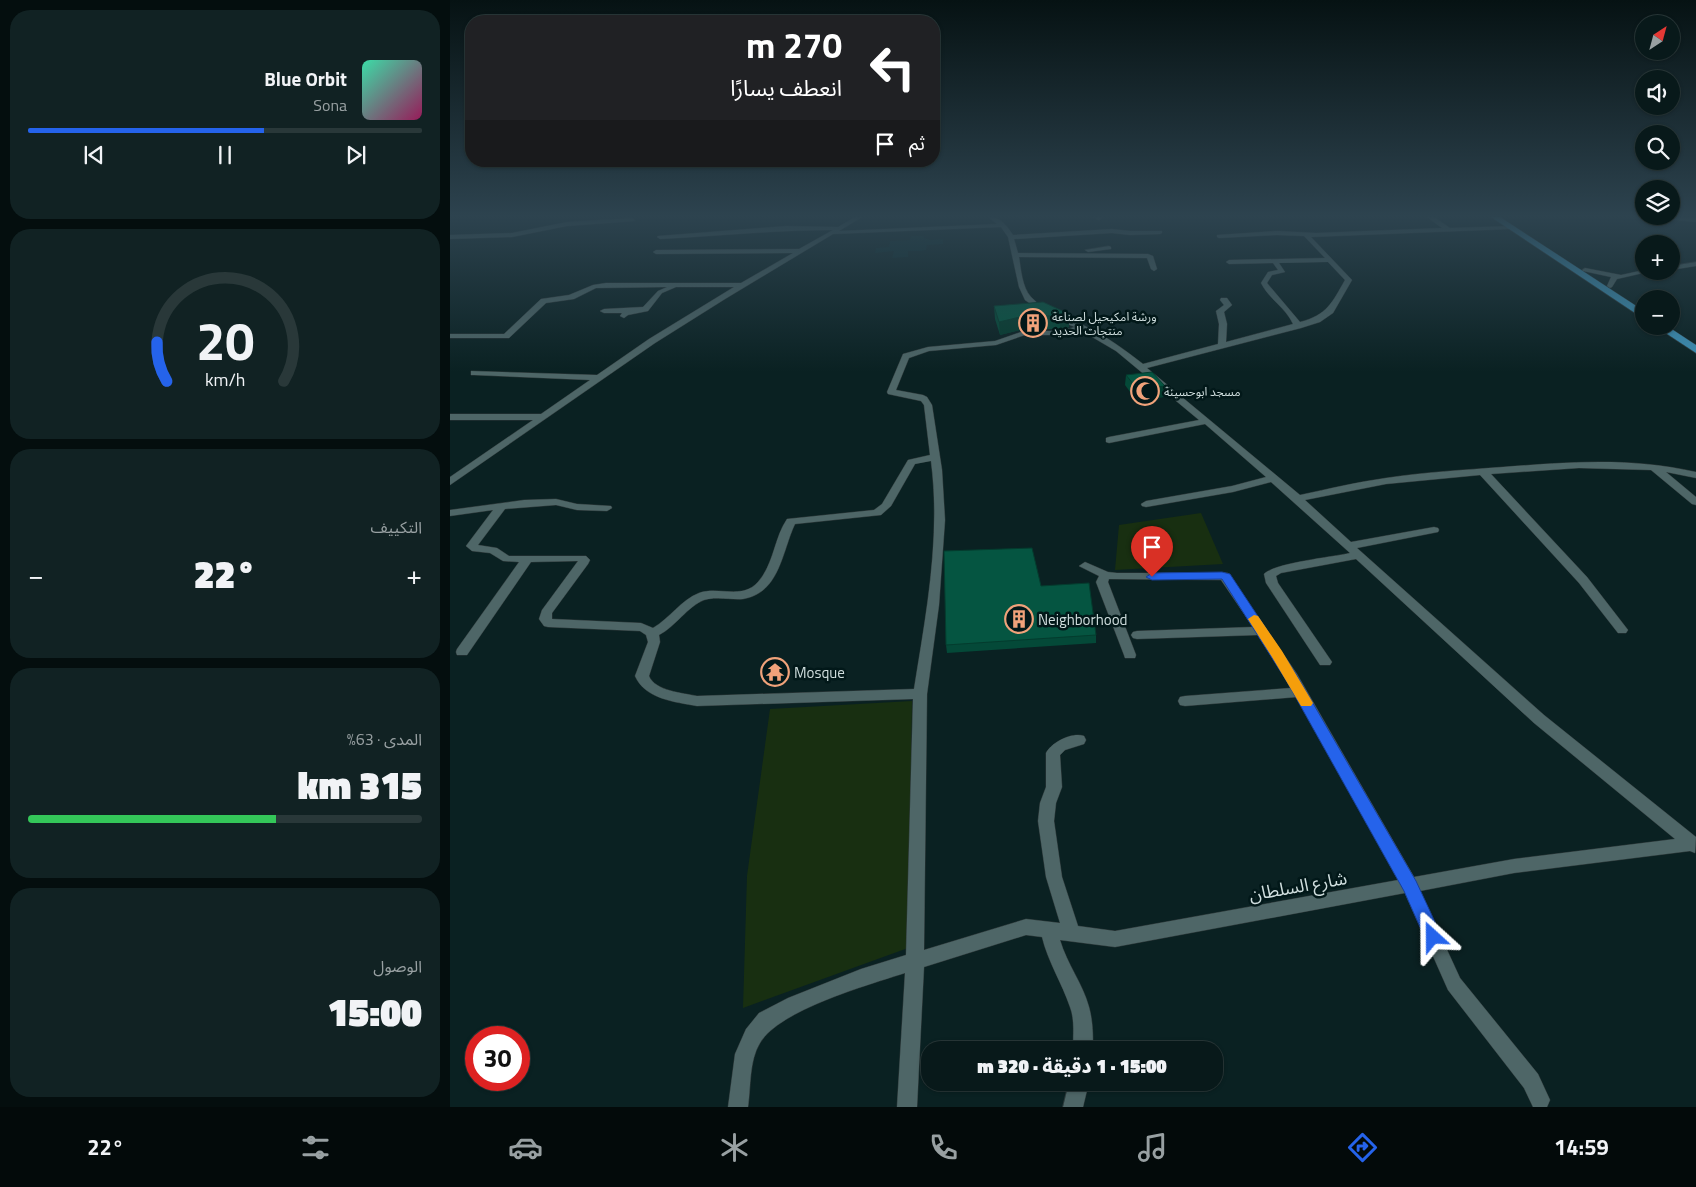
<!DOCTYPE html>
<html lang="ar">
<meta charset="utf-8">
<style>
body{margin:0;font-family:"Titillium Web","Noto Sans Arabic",sans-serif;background:#112223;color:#f1f3f6;direction:rtl;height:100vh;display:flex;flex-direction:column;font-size:19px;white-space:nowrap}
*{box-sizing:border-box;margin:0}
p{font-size:16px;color:#98a0a2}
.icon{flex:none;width:28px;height:28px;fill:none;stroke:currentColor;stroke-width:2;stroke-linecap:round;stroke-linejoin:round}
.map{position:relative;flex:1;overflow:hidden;direction:ltr}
.drawer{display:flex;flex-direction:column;gap:10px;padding:10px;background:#040e0e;width:450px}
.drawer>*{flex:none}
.top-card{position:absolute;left:15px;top:15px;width:475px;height:152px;border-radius:20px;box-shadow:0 1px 4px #0004,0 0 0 1px #293839;direction:rtl;background:#202124;color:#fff;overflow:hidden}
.needle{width:32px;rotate:36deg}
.controls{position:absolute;left:1185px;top:15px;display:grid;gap:10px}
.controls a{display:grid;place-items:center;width:45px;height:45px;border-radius:50%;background:#08191a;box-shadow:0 1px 4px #0004,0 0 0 1px #293839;font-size:25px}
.speed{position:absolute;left:15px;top:1026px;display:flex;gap:10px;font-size:25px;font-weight:700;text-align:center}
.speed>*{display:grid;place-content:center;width:65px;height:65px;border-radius:50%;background:#08191a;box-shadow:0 1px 4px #0004,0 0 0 1px #293839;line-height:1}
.speed .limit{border:8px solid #d22;background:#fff;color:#111}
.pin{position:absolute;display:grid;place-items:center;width:42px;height:42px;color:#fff;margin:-51px -21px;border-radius:50% 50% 50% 0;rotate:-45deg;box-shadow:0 0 5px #0007}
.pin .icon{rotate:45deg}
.me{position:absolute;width:55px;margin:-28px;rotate:336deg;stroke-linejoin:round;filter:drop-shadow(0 0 4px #0008)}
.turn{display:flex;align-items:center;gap:18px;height:105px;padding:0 15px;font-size:22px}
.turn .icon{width:65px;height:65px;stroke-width:2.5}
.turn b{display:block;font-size:35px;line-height:42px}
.then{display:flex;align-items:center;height:48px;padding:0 15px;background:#0003;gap:10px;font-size:19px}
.big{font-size:38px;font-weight:800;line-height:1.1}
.drawer .tile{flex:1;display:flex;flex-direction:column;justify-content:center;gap:8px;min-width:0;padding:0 18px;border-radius:20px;background:#112223}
.drawer .dial{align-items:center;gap:0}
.dial svg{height:130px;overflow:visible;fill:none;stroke:#293839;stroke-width:7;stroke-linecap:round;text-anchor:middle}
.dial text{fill:#f1f3f6;stroke:none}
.song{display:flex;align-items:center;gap:15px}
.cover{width:60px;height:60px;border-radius:8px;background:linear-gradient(135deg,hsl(160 70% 55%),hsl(330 70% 35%))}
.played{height:5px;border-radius:2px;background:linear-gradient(90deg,#2563eb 60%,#293839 60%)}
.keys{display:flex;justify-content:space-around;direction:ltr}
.heat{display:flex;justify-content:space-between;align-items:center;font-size:28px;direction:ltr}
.charge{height:8px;border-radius:4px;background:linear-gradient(90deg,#34c759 63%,#293839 0)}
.trip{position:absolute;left:471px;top:1041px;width:302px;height:50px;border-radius:20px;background:#08191a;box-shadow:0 1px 4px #0004,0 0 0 1px #293839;font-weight:800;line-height:50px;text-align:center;direction:rtl}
.menu{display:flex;height:80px;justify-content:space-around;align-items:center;background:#030a0a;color:#98a0a2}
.menu .icon{width:35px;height:35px}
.menu .active{color:#2563eb}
.menu b{font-size:22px;color:#f1f3f6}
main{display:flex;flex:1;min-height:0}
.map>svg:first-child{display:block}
.built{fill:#082b2d}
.green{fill:#182f11}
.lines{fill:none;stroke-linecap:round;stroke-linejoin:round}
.minor-casing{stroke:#2e393a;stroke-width:1}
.highway-casing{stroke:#2e393a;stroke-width:1}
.minor{fill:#4e6667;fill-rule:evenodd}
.highway{fill:#3e93b9;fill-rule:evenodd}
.wall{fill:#044938}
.shaded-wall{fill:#043c2e}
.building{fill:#055541;stroke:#043c2e}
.route{fill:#2563eb;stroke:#184099}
.slow{fill:#f59e0b}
.labels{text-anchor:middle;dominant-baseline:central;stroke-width:5;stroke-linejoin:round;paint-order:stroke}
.far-poi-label{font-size:12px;fill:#d0dede;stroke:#021819;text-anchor:start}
.poi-label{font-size:15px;fill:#d0dede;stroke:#021819;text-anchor:start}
.near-street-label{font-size:18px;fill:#d0dede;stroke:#021819}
</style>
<main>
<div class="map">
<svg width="1246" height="1107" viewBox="0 0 1246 1107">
<rect width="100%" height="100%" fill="#0a2122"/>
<path class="built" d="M461,236H474V238L480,240L493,239V244L477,245L476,250L471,251H452H458V257L442,258L444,251L425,253L426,248L439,247L440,241L460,240Z"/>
<g class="green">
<path d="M751,513L773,564L665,570L669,525Z"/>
<path d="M462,701L458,948L293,1008L297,876L320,709Z"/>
</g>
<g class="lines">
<defs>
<g id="minor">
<path d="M405,217H412L389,231L547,224L538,217C551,217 556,225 563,235L662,229L680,231H712V233L710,234L680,235L662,233L564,239L568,253L698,254L703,256L707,269L704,271L701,269L697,258L569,257C571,269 572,287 581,297C595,312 617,318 635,326C656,336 675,350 693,364L768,344L769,324L766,311L774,305L770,300L771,298H777L782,305L774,312L777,324L776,342L843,324C836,308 819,299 811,283L818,272L828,270L823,263L779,264L776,262L779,260L875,258L854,236L827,235L769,238L767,237V235L827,231L866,233L992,228L977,217H984L1000,228L1062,226L1063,227L1060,229L861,237L902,280L883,313L870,322L851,328L697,368L850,495C878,489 907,482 936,478C975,472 1014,470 1053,467C1121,462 1179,457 1246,472V478L1216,472L1246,497V505L1242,504L1201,470L1129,468L1041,474L1137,577L1178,630L1176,633H1168L1129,583L1030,475L936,484L855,500L901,542L984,527L988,528L989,530L988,532L907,548L1094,715L1246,837L1245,853L1240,851L1064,873L970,891L1010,978L1088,1074L1100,1100L1097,1107H1083L1074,1088L998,990L955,893L665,947L610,940C617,964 633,984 639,1007C643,1021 643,1036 643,1050H623C623,1036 625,1020 620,1007C612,983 598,962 592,937L576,935L474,967L467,1107H447L455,973C418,985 329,1010 310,1043C299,1061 301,1087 298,1107H278L285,1054L296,1029L309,1013L338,998L411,969L456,955L463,699L247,706C225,702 195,699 185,676L198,642L196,635L190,631L98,627L94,626L89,619L92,610L128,561L81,562L17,655H7L6,652L7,649L69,562L53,561L40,553L22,551L16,546L43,510L0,516V510L74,500L106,499L127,504L161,506L162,508L157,511L127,510L106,505L55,509L28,545L47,548L59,556H136L140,560L138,564L102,613V619L191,623L203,628C220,618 231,600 249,593C269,586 292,600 308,582C324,564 324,538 337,519L424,510L432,504L458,460L480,455L474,405L471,401L438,394L437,392L453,354L478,347L545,341L574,331H610L625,327L599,317L575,300L569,287L558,237L551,227L383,234L275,299L205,343L0,485V477L83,420H0V414H91L140,380L24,375H21V371L147,375L199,339L284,287H226L212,293L198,311L178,315L174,318L170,316L172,313H154L150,311L154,309L193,307L208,291L217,287L146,288L124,299L96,303L59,338H0V334H54L91,299L119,295L143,285L156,283H291L343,253L206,254L203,252L206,250L349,249L383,230C325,230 268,236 210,239L207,237L208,236L336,226L388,227ZM878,262L895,280C882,303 877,315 850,322L817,283L822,275L835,272L829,263ZM632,331L666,351L749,420L659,437L656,438V442L659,443L755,424L816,477L782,486L696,501L691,504L692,506L696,507L783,492L821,482L900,553C883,557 824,563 814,574L816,583L870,665H880L882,662L828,583L826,576L831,573L906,559L1084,723L1225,839L1064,859L964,877L847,674L778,573H667L658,572L635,562L629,566L649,576L646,582L674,655L675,658H685L686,655L658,582L659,579L771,580L803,627L687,631L683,632L681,635L683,638L687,639L808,635L841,688L735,696L730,697L728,701L730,705L735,706L847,697L948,880L665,931L628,926L612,877L604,821L606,803L612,787L610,755L615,750L634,744L636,740L634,736C622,732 602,742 596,753V787L590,803L588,821L596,877L610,923L576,919L474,950L477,694L489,605L495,520L492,470L482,405L477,397L473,395L446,390L459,358L479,351L546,345L575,335H610ZM481,461C491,537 476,614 464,689L247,696C233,693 205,691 199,676L210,642L209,635C225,627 238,606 254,600C266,596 281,600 293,599C330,593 332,551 345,524L431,515L441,506L465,464Z"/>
<path d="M643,217H651L652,218L649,220Z"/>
<path d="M1211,217L1246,218V222L1214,219Z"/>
<path d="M183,218L185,221L117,226L62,237L0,239V235L62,233L117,222Z"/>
<path d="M659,246L661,247V249L638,252L635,250Z"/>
<path d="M1246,262V266L1221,270V266Z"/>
<path d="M1135,268L1171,275L1194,270L1202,271L1167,279L1162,287L1160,288L1157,286L1161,277L1133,271L1132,270Z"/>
<path d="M619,1082H639L633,1107H613Z"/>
</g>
<g id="highway">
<path d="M1041,217H1050L1194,311V319Z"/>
<path d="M1205,326H1217L1246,345V353Z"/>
</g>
</defs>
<use href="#minor" class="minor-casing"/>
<use href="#highway" class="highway-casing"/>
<use href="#minor" class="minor"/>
<use href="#highway" class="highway"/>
</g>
<g class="wall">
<path d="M544,306L619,314V327L610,329H574L550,335L545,319Z"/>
<path d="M676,375L715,386L714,397L686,400L675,385Z"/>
<path d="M591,586L646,635V643L497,653L496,645Z"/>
</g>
<g class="shaded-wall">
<path d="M619,314V327L610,329V316Z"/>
<path d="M574,316V329L550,335L549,322Z"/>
<path d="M715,386L714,397L686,400L687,389Z"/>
</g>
<g class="building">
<path d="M593,302L619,314L610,316H574L549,322L544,306Z"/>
<path d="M702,372L715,386L687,389L676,375Z"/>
<path d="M582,548L591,586L639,583L646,635L496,645L494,551Z"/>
</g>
<linearGradient id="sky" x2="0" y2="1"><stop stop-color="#061213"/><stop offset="0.58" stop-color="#2d434f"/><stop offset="1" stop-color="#2d434f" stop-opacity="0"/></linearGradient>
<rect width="1246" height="372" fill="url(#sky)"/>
<path class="route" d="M772,572L780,574L846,674L966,881L992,937L990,943L983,946L977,943L954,891L836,680L772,579L702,580L696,577L702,573Z"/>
<path class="slow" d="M804,615L808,616L832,651L863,703L861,706H851L822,657L798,619Z"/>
<defs>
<symbol id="building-ring" viewBox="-11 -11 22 22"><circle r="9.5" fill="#021819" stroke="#f0a27a" stroke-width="1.5"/><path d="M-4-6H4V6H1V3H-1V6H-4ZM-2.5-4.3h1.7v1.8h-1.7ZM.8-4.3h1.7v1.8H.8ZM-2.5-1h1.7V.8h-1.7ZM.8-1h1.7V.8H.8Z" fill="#f0a27a"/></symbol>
<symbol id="mosque-ring" viewBox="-11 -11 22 22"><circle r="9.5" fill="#021819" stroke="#f0a27a" stroke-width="1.5"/><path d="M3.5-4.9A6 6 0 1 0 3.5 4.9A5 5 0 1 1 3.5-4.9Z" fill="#f0a27a"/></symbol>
<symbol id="temple-ring" viewBox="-11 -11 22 22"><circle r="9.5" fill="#021819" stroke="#f0a27a" stroke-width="1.5"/><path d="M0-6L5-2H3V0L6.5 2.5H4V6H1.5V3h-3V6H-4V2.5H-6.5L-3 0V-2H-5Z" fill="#f0a27a"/></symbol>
</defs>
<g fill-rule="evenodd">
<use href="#building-ring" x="567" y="307" width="32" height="32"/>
<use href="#mosque-ring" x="679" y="375" width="32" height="32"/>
<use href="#building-ring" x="553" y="603" width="32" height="32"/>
<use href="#temple-ring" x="309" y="656" width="32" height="32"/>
</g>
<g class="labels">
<g class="far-poi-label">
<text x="602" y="316">ورشة امكيحيل لصناعة<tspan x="602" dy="14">منتجات الحديد</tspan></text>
<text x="714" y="391">مسجد ابوحسينة</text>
</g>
<g class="poi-label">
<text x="588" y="619">Neighborhood</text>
<text x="344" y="672">Mosque</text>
</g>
<g class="near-street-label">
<text transform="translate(848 886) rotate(-10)">شارع السلطان</text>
</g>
</g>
</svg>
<div class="controls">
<a><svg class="needle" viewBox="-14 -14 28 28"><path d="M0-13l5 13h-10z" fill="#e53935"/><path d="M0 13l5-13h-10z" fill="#98a0a2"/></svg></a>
<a><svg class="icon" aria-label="sound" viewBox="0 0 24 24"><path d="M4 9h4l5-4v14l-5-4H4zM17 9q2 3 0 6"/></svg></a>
<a><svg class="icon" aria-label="search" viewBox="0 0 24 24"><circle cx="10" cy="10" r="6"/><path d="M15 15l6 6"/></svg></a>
<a><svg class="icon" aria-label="layers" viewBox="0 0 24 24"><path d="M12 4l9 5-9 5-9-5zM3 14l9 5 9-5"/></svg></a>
<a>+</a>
<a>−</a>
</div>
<div class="speed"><div class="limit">30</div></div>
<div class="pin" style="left:702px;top:577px;background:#d93025"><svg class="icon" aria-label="arrive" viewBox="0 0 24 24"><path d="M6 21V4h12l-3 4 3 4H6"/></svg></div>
<svg class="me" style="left:983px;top:937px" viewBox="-20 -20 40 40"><path d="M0-17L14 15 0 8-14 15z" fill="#2563eb" stroke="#fff" stroke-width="4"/></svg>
<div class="trip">15:00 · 1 دقيقة · 320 m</div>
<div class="top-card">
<div class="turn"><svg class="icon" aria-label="left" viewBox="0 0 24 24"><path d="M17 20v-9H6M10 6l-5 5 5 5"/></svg><div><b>270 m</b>انعطف يسارًا</div></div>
<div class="then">ثم<svg class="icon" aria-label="arrive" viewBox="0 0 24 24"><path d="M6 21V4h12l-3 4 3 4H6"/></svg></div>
</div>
</div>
<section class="drawer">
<div class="tile">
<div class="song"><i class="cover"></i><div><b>Blue Orbit</b><p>Sona</p></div></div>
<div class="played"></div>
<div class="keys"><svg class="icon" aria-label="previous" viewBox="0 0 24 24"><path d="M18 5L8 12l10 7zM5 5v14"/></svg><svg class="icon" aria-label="pause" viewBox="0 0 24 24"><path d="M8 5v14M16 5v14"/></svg><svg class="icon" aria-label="next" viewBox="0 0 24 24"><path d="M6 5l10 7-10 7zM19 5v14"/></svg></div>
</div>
<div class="tile dial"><svg viewBox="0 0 100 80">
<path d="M14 69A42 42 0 1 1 86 69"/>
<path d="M14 69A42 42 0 0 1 8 45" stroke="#2563eb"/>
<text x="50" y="56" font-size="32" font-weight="700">20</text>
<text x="50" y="72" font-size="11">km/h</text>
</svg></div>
<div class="tile"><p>التكييف</p>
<div class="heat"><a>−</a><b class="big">22°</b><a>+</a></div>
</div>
<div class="tile"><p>المدى · 63%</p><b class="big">315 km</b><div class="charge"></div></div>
<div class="tile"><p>الوصول</p><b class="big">15:00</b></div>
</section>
</main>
<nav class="menu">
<b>14:59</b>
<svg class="icon active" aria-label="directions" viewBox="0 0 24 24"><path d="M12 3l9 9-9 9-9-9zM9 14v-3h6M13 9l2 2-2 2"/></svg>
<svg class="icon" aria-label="music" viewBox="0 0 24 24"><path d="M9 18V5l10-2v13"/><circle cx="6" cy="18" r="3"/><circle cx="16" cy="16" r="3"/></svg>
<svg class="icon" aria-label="phone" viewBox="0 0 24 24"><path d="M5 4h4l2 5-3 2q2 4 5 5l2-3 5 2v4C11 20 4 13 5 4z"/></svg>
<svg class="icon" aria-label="climate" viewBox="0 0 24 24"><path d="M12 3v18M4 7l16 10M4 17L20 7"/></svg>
<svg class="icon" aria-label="car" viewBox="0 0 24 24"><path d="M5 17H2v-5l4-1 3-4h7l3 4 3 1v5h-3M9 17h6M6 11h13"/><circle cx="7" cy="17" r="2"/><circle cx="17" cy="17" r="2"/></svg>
<svg class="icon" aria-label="filters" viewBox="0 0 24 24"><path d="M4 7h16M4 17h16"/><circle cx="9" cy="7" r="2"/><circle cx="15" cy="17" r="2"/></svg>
<b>22°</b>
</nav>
